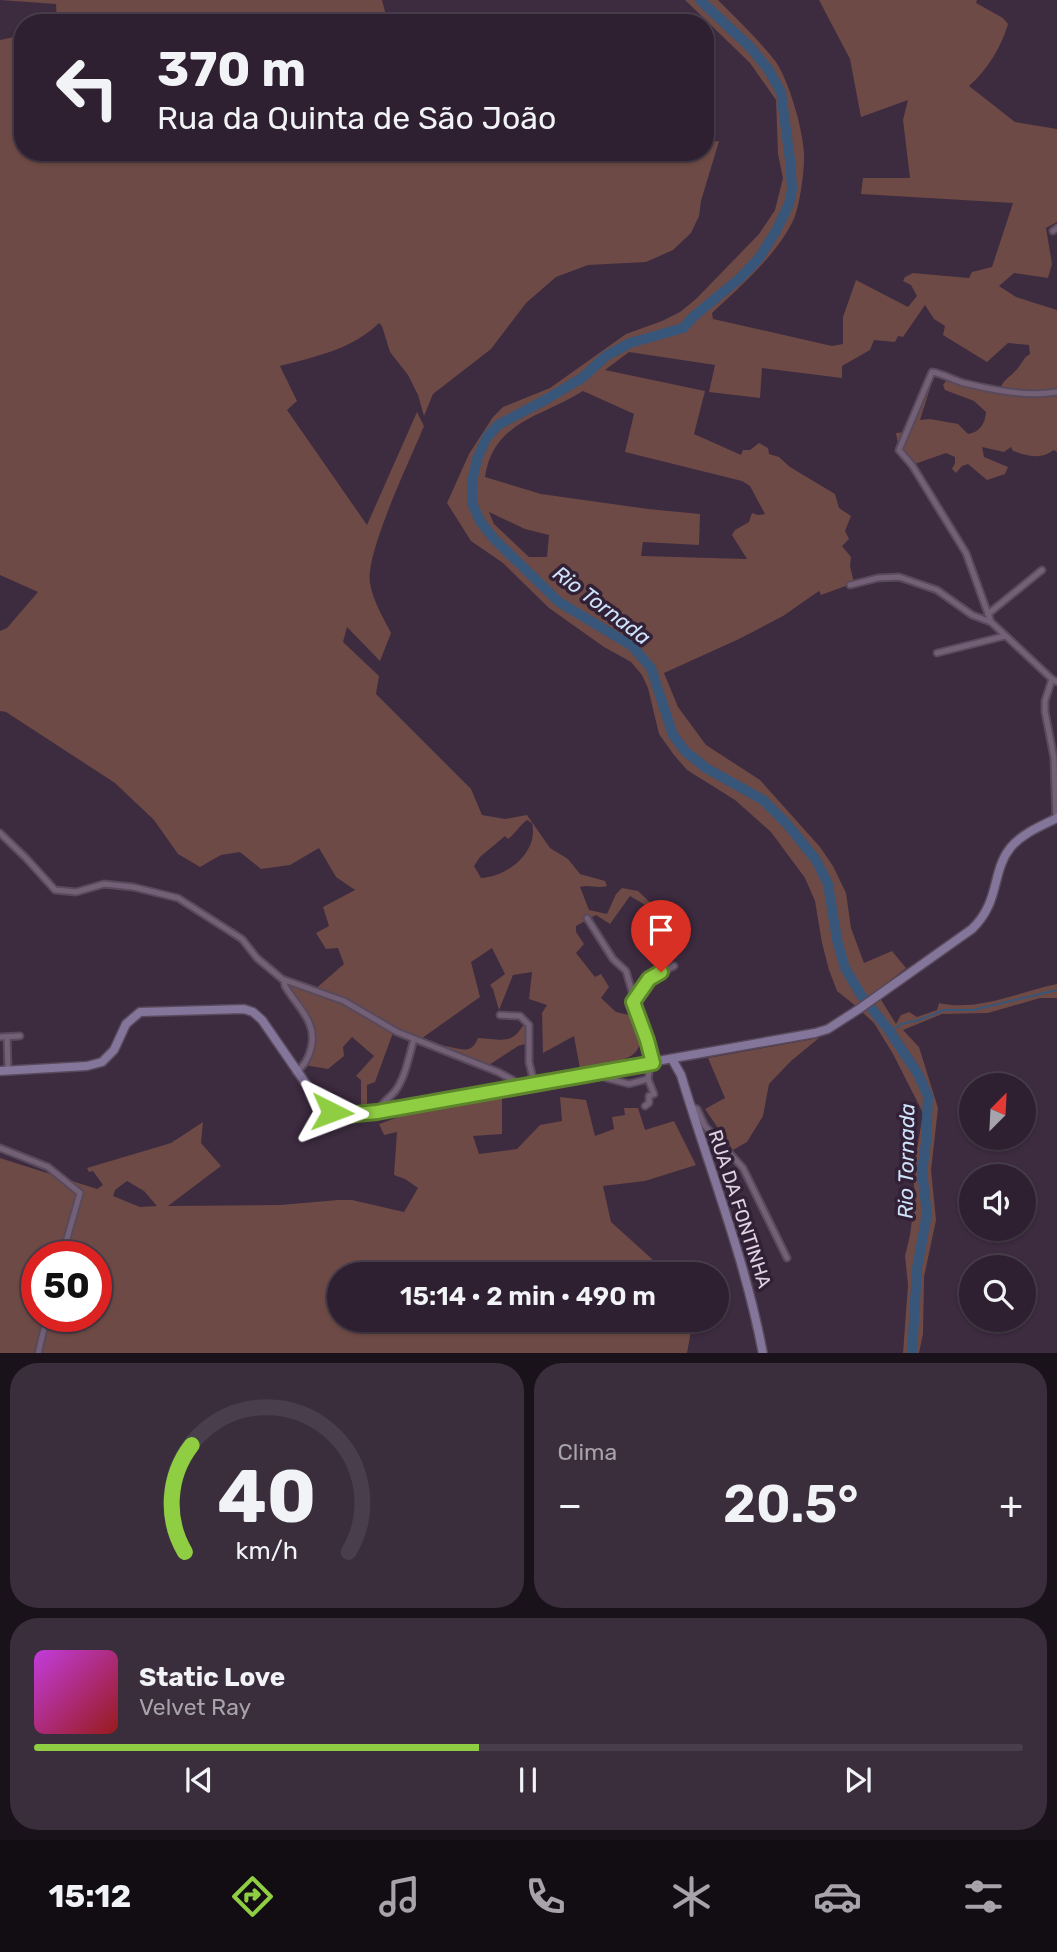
<!DOCTYPE html>
<html lang="pt">
<meta charset="utf-8">
<style>
body{margin:0;font-family:Rubik,sans-serif;background:#3a2d3c;color:#f1f3f6;height:100vh;display:flex;flex-direction:column;font-size:26px;white-space:nowrap}
*{box-sizing:border-box;margin:0}
p{font-size:23px;color:#a7a3ab}
.icon{flex:none;width:38px;height:38px;fill:none;stroke:currentColor;stroke-width:2;stroke-linecap:round;stroke-linejoin:round}
.map{position:relative;height:1353px;overflow:hidden}
.details{display:flex;flex-direction:column;gap:10px;padding:10px;background:#19121a;flex:1}
.details>*{flex:none}
.top-card{position:absolute;left:14px;top:14px;width:700px;height:147px;border-radius:28px;box-shadow:0 2px 5px #0004,0 0 0 2px #493e4c;background:#2e2030;color:#f1f3f6;overflow:hidden}
.needle{width:46px;rotate:24deg}
.controls{position:absolute;left:959px;top:1073px;display:grid;gap:14px}
.controls a{display:grid;place-items:center;width:77px;height:77px;border-radius:50%;background:#2e2030;box-shadow:0 2px 5px #0004,0 0 0 2px #493e4c;font-size:35px}
.speed{position:absolute;left:21px;top:1241px;display:flex;gap:14px;font-size:35px;font-weight:700;text-align:center}
.speed>*{display:grid;place-content:center;width:91px;height:91px;border-radius:50%;background:#2e2030;box-shadow:0 2px 5px #0004,0 0 0 2px #493e4c;line-height:1}
.speed .limit{border:10px solid #d22;background:#fff;color:#111}
.pin{position:absolute;display:grid;place-items:center;width:60px;height:60px;color:#fff;margin:-72px -30px;border-radius:50% 50% 50% 0;rotate:-45deg;box-shadow:0 0 7px #0007}
.pin .icon{rotate:45deg}
.me{position:absolute;width:77px;margin:-38px;rotate:93deg;stroke-linejoin:round;filter:drop-shadow(0 0 5px #0008)}
.turn{display:flex;align-items:center;gap:24px;height:147px;padding:0 28px;font-size:32px}
.turn .icon{width:91px;height:91px;stroke-width:2.5}
.turn b{display:block;font-size:49px;line-height:60px}
.big{font-size:52px;font-weight:600;line-height:1.1}
.details .widget{flex:1;display:flex;flex-direction:column;justify-content:center;gap:10px;min-width:0;padding:0 24px;border-radius:28px;background:#3a2d3c}
.details .dial{align-items:center;gap:0}
.dial svg{height:182px;overflow:visible;fill:none;stroke:#493e4c;stroke-width:7;stroke-linecap:round;text-anchor:middle}
.dial text{fill:#f1f3f6;stroke:none}
.song{display:flex;align-items:center;gap:21px}
.cover{width:84px;height:84px;border-radius:10px;background:linear-gradient(135deg,hsl(290 70% 55%),hsl(0 70% 35%))}
.played{height:7px;border-radius:4px;background:linear-gradient(90deg,#8fcd42 45%,#493e4c 45%)}
.keys{display:flex;justify-content:space-around;direction:ltr}
.heat{display:flex;justify-content:space-between;align-items:center;font-size:38px;direction:ltr}
.details .tiles{flex:1;display:grid;gap:10px;grid-template-columns:1fr 1fr}
.widget:last-child{grid-column:span 2}
.trip{position:absolute;left:327px;top:1262px;width:402px;height:70px;border-radius:35px;background:#2e2030;box-shadow:0 2px 5px #0004,0 0 0 2px #493e4c;font-weight:600;line-height:70px;text-align:center}
.dock{display:flex;height:112px;justify-content:space-around;align-items:center;background:#120d13;color:#a7a3ab}
.dock .icon{width:49px;height:49px}
.dock .active{color:#8fcd42}
.dock b{font-size:32px;color:#f1f3f6}
.map>svg:first-child{display:block}
.green{fill:#6d4a45;fill-rule:evenodd}
.lines{fill:none;stroke-linecap:round;stroke-linejoin:round}
.stream{stroke:#37567a;stroke-width:2}
.river{stroke:#37567a;stroke-width:10}
.street-casing{stroke:#58495b;stroke-width:9}
.secondary-casing{stroke:#58495b;stroke-width:11}
.street{stroke:#736077;stroke-width:5}
.secondary{stroke:#84759a;stroke-width:8}
.route-casing{stroke:#5d852b;stroke-width:18}
.route{stroke:#8fcd42;stroke-width:12}
.labels{text-anchor:middle;dominant-baseline:central;stroke-width:7;stroke-linejoin:round;paint-order:stroke}
.street-label{font-size:19px;fill:#e0d4e2;stroke:#322136}
.water-label{font-size:21px;font-style:italic;fill:#cee2fa;stroke:#322136}
</style>
<div class="map">
<svg width="1057" height="1354" viewBox="0 0 1057 1354">
<rect width="100%" height="100%" fill="#3d2b40"/>
<g class="green">
<path d="M0,0H382L388,23H57L56,4Z"/>
<path d="M685,0H718C738,20 759,40 776,62C789,81 803,130 804,153C805,168 800,203 795,216C782,250 738,289 712,313L713,319L832,346L843,344V317L856,280L908,307L917,296L911,285L903,281L905,277L913,273L969,278L972,272L992,267L1013,203L861,194L863,178H910L903,120L908,100L861,117L850,59L819,0H977L976,3L1003,18L1008,24C1001,48 987,70 969,86L1015,122L1057,129V222L1046,228L1052,264L1048,278L1014,273L999,286L1016,297L1057,310V452L1054,450C1040,460 1029,456 1013,451L1011,447L1004,452L982,447L984,457L1008,467L1005,474L987,480L968,464L962,466L956,473L952,469L955,463V457L946,453L912,465L899,450L896,433L910,432L924,384L931,385L920,420L930,419L958,424L968,434C980,432 985,424 986,412L974,401L945,390L943,385L946,381L999,393C1002,379 1010,378 1018,368C1023,362 1023,358 1030,354L1029,345L1008,343L987,362L943,335L945,326L934,319L925,305L903,337L898,336L895,342L874,340L870,350L842,366V378L762,368L760,398L709,392L715,365L629,352L605,370L705,391L694,434L741,455L743,450H750L759,443L768,448L769,454L779,457L790,467L835,494L839,508L851,516L845,531L849,539L842,546L851,557L850,566L854,583L821,595L819,591L783,616L739,639L664,673L678,707L706,745L760,780L820,847L833,866L846,893L851,928L864,963L892,951L906,968L857,1007L837,991L829,970L822,943L815,901L805,878L771,832L735,800L687,770L674,755L659,734L648,688L642,675L631,662L604,647L549,608L503,563L471,541L447,503L469,454L493,417L503,407L550,388L626,334L662,321L680,312L696,299L759,234L775,210L783,178L778,154L776,100L750,63ZM583,391L634,414L625,452L742,481L750,486L765,514L758,515L752,513L749,522L735,530L732,535L747,559L641,556L643,542L699,545L700,514L648,509L541,494L485,477C493,421 542,417 583,391ZM489,512L525,529L549,535L547,557H529L494,524Z"/>
<path d="M23,35V152H705V142L719,141L701,201L699,216L691,233L673,250L646,262L588,265L556,277L526,303L491,349L433,394L424,416L418,395L408,375L390,352L382,326L379,323C353,349 314,357 280,366L297,401L287,410L367,525L417,412L424,426C411,458 365,553 370,583C373,601 383,617 391,633L380,661L347,627L343,642L379,676L376,694L471,789L482,815L505,819L527,815L550,848L568,859L580,874L605,881L607,886C597,889 589,884 580,887L589,910L607,914L616,894L622,888L638,891L654,906L652,909L630,896L610,924L596,915L576,926V932L584,944L576,953L595,977L601,974L609,987L601,998L616,1012L629,1015C640,1025 647,1048 629,1057C615,1064 596,1065 580,1069L574,1036L543,1053L542,1013L547,1005L529,999L532,972L513,975L499,1010L493,989L490,985L505,974L492,948L471,962L480,997L418,1041L394,1030L375,1082L367,1085V1105L361,1107V1080L356,1076L374,1056L352,1037L343,1047L344,1056L328,1069L304,1065L313,1031L289,993L284,980L313,991L344,964L338,948L326,949L316,933L329,926L323,907L355,890L336,877L319,848L290,865L261,869L240,852L221,855L200,867L178,854L154,820L115,783L6,712L0,711V631L7,628L38,592L0,575V40ZM527,820L532,823C539,852 507,877 481,878L474,866L480,857L505,836L508,839C515,834 519,826 527,820Z"/>
<path d="M1057,984V998H1040L988,1013L942,1014L903,1030L919,1047L938,1108L931,1170L936,1220L924,1277L923,1334L919,1353H903L908,1285L905,1256L910,1235L915,1197L913,1173L923,1113L893,1054L874,1023L861,1011L880,998L896,1024L901,1015L909,1012L917,1017L937,1010L939,1003C977,1012 1019,992 1057,984Z"/>
<path d="M525,1022L529,1025V1043L518,1046L486,1067L441,1050L445,1046C460,1048 471,1056 478,1038C503,1039 512,1046 525,1022Z"/>
<path d="M819,1038L791,1061L769,1084L763,1116L747,1142L733,1150L705,1109L725,1098L708,1058Z"/>
<path d="M502,1097V1134L473,1136L479,1154L517,1149L540,1125L562,1121L560,1097L586,1100L595,1136L614,1129L612,1117L625,1115L624,1108H638L645,1130L674,1121L696,1165L645,1181L603,1186L611,1222L652,1259L657,1274H340V1320H693L687,1353H0V1158L97,1189L103,1185L93,1171L89,1172L87,1168L171,1143L203,1122L201,1143L221,1166L168,1206L280,1205L338,1200H352L404,1212L418,1188L405,1179L394,1175L397,1132L384,1135L379,1124L404,1115ZM127,1181L144,1191L157,1206L140,1207L113,1196L115,1190ZM37,1256H96V1316H37Z"/>
</g>
<g class="lines">
<path class="stream" d="M890,1032L901,1024L919,1020L944,1010H973L1057,990"/>
<path class="river" d="M700,0L750,47L768,69L781,92L790,160L792,189L789,204L776,231L759,258L740,278L694,316L683,328L630,343L606,356L582,378L545,400L498,425L487,437L477,459L472,482V503L480,521L494,539L559,602L632,646L651,668L673,735L685,751L706,768L763,800L787,824L816,860L828,884L837,940L845,968L861,995L888,1029L918,1074L928,1096L926,1142L922,1172L927,1214L917,1268L912,1354"/>
<defs>
<g id="street">
<path d="M1053,231L1057,228"/>
<path d="M1057,392C1027,397 993,390 964,383C953,380 944,374 932,372L899,450L912,465L966,553L991,622L1052,679L1057,682"/>
<path d="M850,585L878,578L899,577L937,590L972,615L991,622"/>
<path d="M988,614L1042,570"/>
<path d="M937,653L1005,636"/>
<path d="M1052,679L1045,701V712L1054,758L1056,819"/>
<path d="M0,833L26,858L55,890L76,892L104,884L133,887L178,898L242,939L257,958L282,979L344,1001L397,1032L498,1072L513,1080L515,1087"/>
<path d="M587,918L613,959L626,971L653,1063"/>
<path d="M284,980L285,986C297,1007 318,1022 311,1048C309,1058 304,1066 296,1072"/>
<path d="M633,1002L649,979L674,966"/>
<path d="M500,1015L520,1016L529,1025V1062L534,1083"/>
<path d="M0,1037L20,1036"/>
<path d="M7,1037L8,1070"/>
<path d="M604,1071L606,1078L629,1084L648,1079L649,1072"/>
<path d="M645,1106L649,1103V1096L654,1094L648,1079"/>
<path d="M691,1106L697,1109L705,1126L743,1168L787,1258"/>
<path d="M377,1112C381,1103 390,1098 396,1090C406,1075 409,1056 414,1039"/>
<path d="M0,1148L48,1167L80,1193L62,1256"/>
<path d="M38,1354L47,1316"/>
</g>
<g id="secondary">
<path d="M672,1059L681,1075C709,1168 745,1258 763,1354"/>
<path d="M0,1071L87,1066L102,1062L114,1050L126,1024L140,1012L244,1009L253,1012L262,1020L320,1104L332,1112L353,1115L815,1033L828,1029L859,1009L972,929C1001,901 991,871 1011,847C1023,833 1041,826 1057,818"/>
</g>
</defs>
<use href="#street" class="street-casing"/>
<use href="#secondary" class="secondary-casing"/>
<use href="#street" class="street"/>
<use href="#secondary" class="secondary"/>
</g>
<g class="lines">
<defs>
<path id="route" d="M332,1112L346,1115L377,1112L653,1063L647,1040L633,1002L649,979L661,972"/>
</defs>
<use href="#route" class="route-casing"/>
<use href="#route" class="route"/>
</g>
<g class="labels">
<g class="street-label">
<text transform="translate(740 1209) rotate(72)">RUA DA FONTINHA</text>
</g>
<g class="water-label">
<text transform="translate(602 605) rotate(37)">Rio Tornada</text>
<text transform="translate(906 1161) rotate(-89)">Rio Tornada</text>
</g>
</g>
</svg>
<div class="controls">
<a><svg class="needle" viewBox="-14 -14 28 28"><path d="M0-13l5 13h-10z" fill="#e53935"/><path d="M0 13l5-13h-10z" fill="#a7a3ab"/></svg></a>
<a><svg class="icon" aria-label="sound" viewBox="0 0 24 24"><path d="M4 9h4l5-4v14l-5-4H4zM17 9q2 3 0 6"/></svg></a>
<a><svg class="icon" aria-label="search" viewBox="0 0 24 24"><circle cx="10" cy="10" r="6"/><path d="M15 15l6 6"/></svg></a>
</div>
<div class="speed"><div class="limit">50</div></div>
<div class="pin" style="left:661px;top:972px;background:#d93025"><svg class="icon" aria-label="arrive" viewBox="0 0 24 24"><path d="M6 21V4h12l-3 4 3 4H6"/></svg></div>
<svg class="me" style="left:332px;top:1112px" viewBox="-20 -20 40 40"><path d="M0-17L14 15 0 8-14 15z" fill="#8fcd42" stroke="#fff" stroke-width="4"/></svg>
<div class="trip">15:14 · 2 min · 490 m</div>
<div class="top-card">
<div class="turn"><svg class="icon" aria-label="left" viewBox="0 0 24 24"><path d="M17 20v-9H6M10 6l-5 5 5 5"/></svg><div><b>370 m</b>Rua da Quinta de São João</div></div>
</div>
</div>
<section class="details">
<div class="tiles">
<div class="widget dial"><svg viewBox="0 0 100 80">
<path d="M14 69A42 42 0 1 1 86 69"/>
<path d="M14 69A42 42 0 0 1 17 22" stroke="#8fcd42"/>
<text x="50" y="56" font-size="32" font-weight="700">40</text>
<text x="50" y="72" font-size="11">km/h</text>
</svg></div>
<div class="widget"><p>Clima</p>
<div class="heat"><a>−</a><b class="big">20.5°</b><a>+</a></div>
</div>
<div class="widget">
<div class="song"><i class="cover"></i><div><b>Static Love</b><p>Velvet Ray</p></div></div>
<div class="played"></div>
<div class="keys"><svg class="icon" aria-label="previous" viewBox="0 0 24 24"><path d="M18 5L8 12l10 7zM5 5v14"/></svg><svg class="icon" aria-label="pause" viewBox="0 0 24 24"><path d="M8 5v14M16 5v14"/></svg><svg class="icon" aria-label="next" viewBox="0 0 24 24"><path d="M6 5l10 7-10 7zM19 5v14"/></svg></div>
</div>
</div>
</section>
<nav class="dock">
<b>15:12</b>
<svg class="icon active" aria-label="directions" viewBox="0 0 24 24"><path d="M12 3l9 9-9 9-9-9zM9 14v-3h6M13 9l2 2-2 2"/></svg>
<svg class="icon" aria-label="music" viewBox="0 0 24 24"><path d="M9 18V5l10-2v13"/><circle cx="6" cy="18" r="3"/><circle cx="16" cy="16" r="3"/></svg>
<svg class="icon" aria-label="phone" viewBox="0 0 24 24"><path d="M5 4h4l2 5-3 2q2 4 5 5l2-3 5 2v4C11 20 4 13 5 4z"/></svg>
<svg class="icon" aria-label="climate" viewBox="0 0 24 24"><path d="M12 3v18M4 7l16 10M4 17L20 7"/></svg>
<svg class="icon" aria-label="car" viewBox="0 0 24 24"><path d="M5 17H2v-5l4-1 3-4h7l3 4 3 1v5h-3M9 17h6M6 11h13"/><circle cx="7" cy="17" r="2"/><circle cx="17" cy="17" r="2"/></svg>
<svg class="icon" aria-label="filters" viewBox="0 0 24 24"><path d="M4 7h16M4 17h16"/><circle cx="9" cy="7" r="2"/><circle cx="15" cy="17" r="2"/></svg>
</nav>
